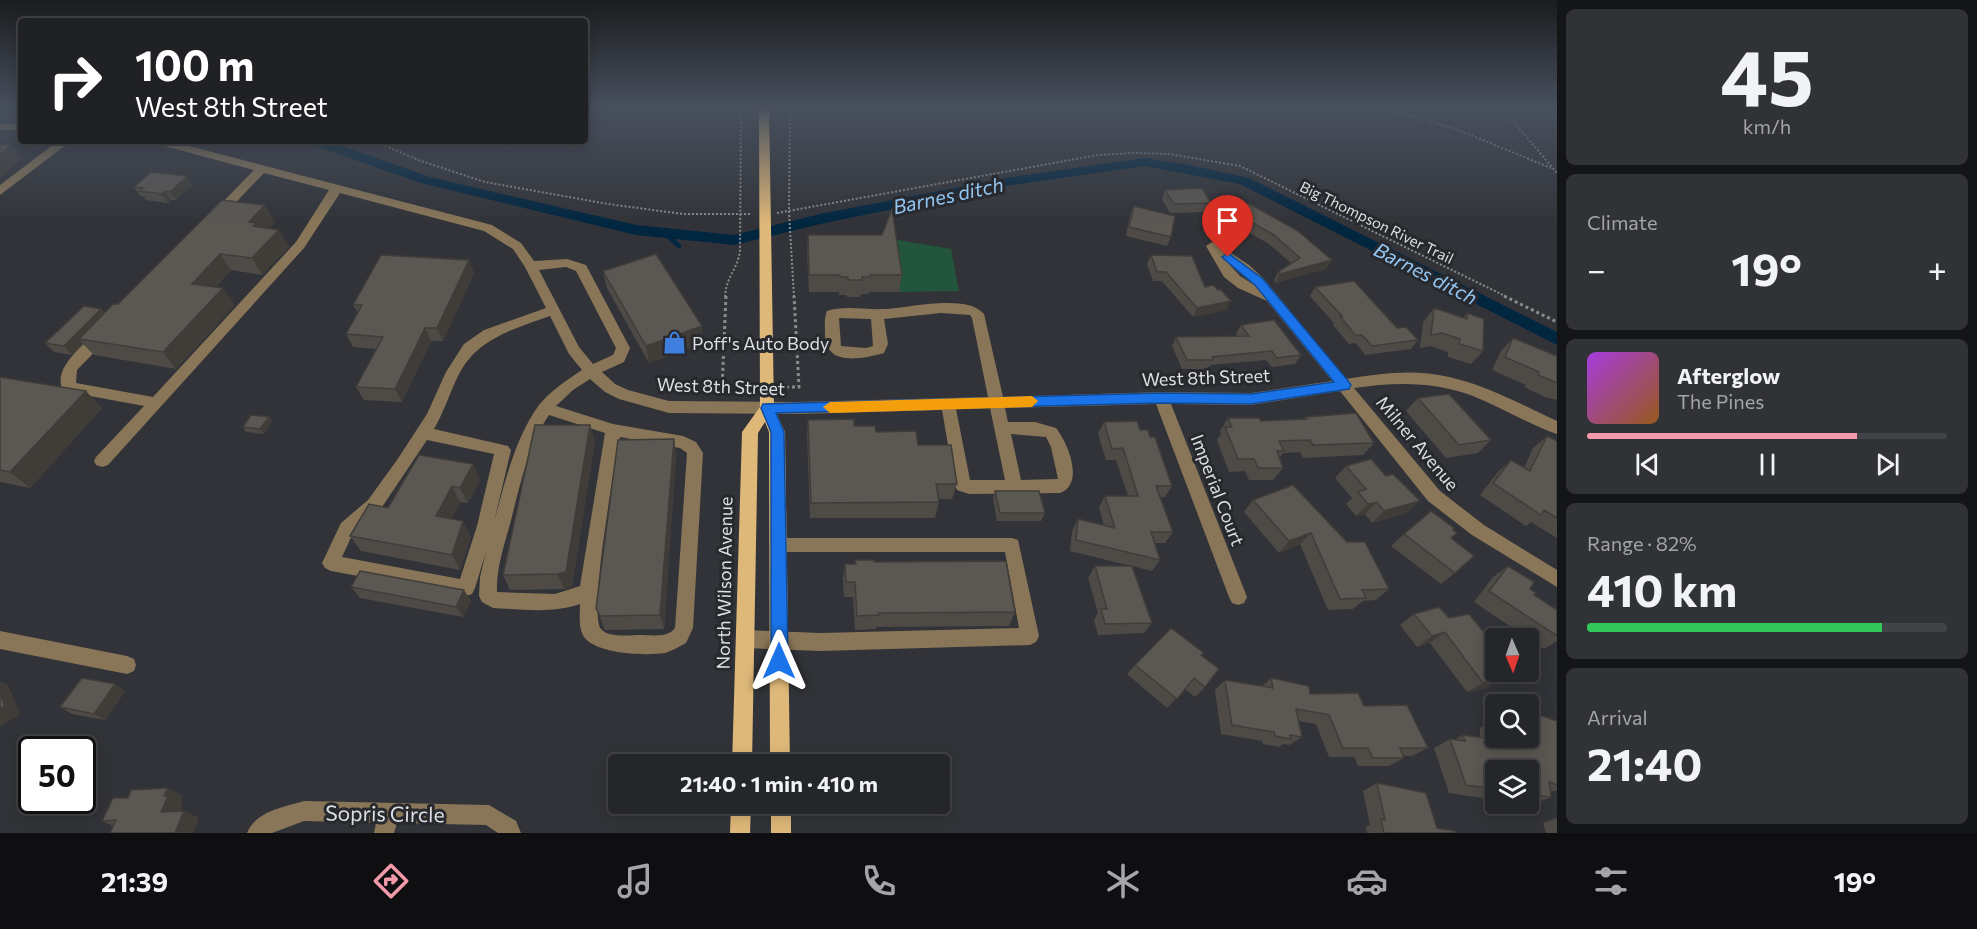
<!DOCTYPE html>
<meta charset="utf-8">
<style>
body{margin:0;font-family:Commissioner,sans-serif;background:#313236;color:#f1f3f6;height:100vh;display:flex;flex-direction:column;font-size:22px;white-space:nowrap}
*{box-sizing:border-box;margin:0}
p{font-size:20px;color:#a3a5a8}
.icon{flex:none;width:33px;height:33px;fill:none;stroke:currentColor;stroke-width:2;stroke-linecap:round;stroke-linejoin:round}
.map{position:relative;flex:1;overflow:hidden}
.side{display:flex;flex-direction:column;gap:9px;padding:9px;background:#141517;width:420px}
.side>*{flex:none}
.banner{position:absolute;left:18px;top:18px;width:570px;height:126px;border-radius:6px;box-shadow:0 3px 15px #0003,0 0 0 2px #424347;background:#202124;color:#fff;overflow:hidden}
.needle{width:39px;rotate:178deg}
.controls{position:absolute;left:1485px;top:628px;display:grid;gap:12px}
.controls a{display:grid;place-items:center;width:54px;height:54px;border-radius:6px;background:#25262a;box-shadow:0 3px 15px #0003,0 0 0 2px #424347;font-size:30px}
.speed{position:absolute;left:18px;top:736px;display:flex;gap:12px;font-size:30px;font-weight:700;text-align:center}
.speed>*{display:grid;place-content:center;width:78px;height:78px;border-radius:50%;background:#25262a;box-shadow:0 3px 15px #0003,0 0 0 2px #424347;line-height:1}
.speed .limit{border:3px solid #111;border-radius:9px;background:#fff;color:#111}
.pin{position:absolute;display:grid;place-items:center;width:51px;height:51px;color:#fff;margin:-62px -26px;border-radius:50% 50% 50% 0;rotate:-45deg;box-shadow:0 0 6px #0007}
.pin .icon{rotate:45deg}
.me{position:absolute;width:66px;margin:-33px;rotate:0deg;stroke-linejoin:round;filter:drop-shadow(0 0 4px #0008)}
.turn{display:flex;align-items:center;gap:21px;height:126px;padding:0 18px;font-size:27px}
.turn .icon{width:78px;height:78px;stroke-width:2.5}
.turn b{display:block;font-size:42px;line-height:51px}
.big{font-size:45px;font-weight:700;line-height:1.1}
.side .tile{flex:1;display:flex;flex-direction:column;justify-content:center;gap:9px;min-width:0;padding:0 21px;border-radius:9px;background:#313236}
.side .dial{align-items:center;gap:0}
.dial b{font-size:78px;line-height:1}
.song{display:flex;align-items:center;gap:18px}
.cover{width:72px;height:72px;border-radius:9px;background:linear-gradient(135deg,hsl(280 70% 55%),hsl(30 70% 35%))}
.played{height:6px;border-radius:3px;background:linear-gradient(90deg,#f39aaa 75%,#424347 75%)}
.keys{display:flex;justify-content:space-around;direction:ltr}
.heat{display:flex;justify-content:space-between;align-items:center;font-size:33px;direction:ltr}
.charge{height:9px;border-radius:4px;background:linear-gradient(90deg,#34c759 82%,#424347 0)}
.trip{position:absolute;left:608px;top:754px;width:342px;height:60px;border-radius:6px;background:#25262a;box-shadow:0 3px 15px #0003,0 0 0 2px #424347;font-weight:700;line-height:60px;text-align:center}
.tabs{display:flex;height:96px;justify-content:space-around;align-items:center;background:#0f0f11;color:#a3a5a8}
.tabs .icon{width:42px;height:42px}
.tabs .current{color:#f39aaa}
.tabs b{font-size:27px;color:#f1f3f6}
main{display:flex;flex:1;min-height:0}
.map>svg:first-child{display:block}
.green{fill:#22553b}
.lines{fill:none;stroke-linecap:round;stroke-linejoin:round}
.stream{stroke:#002640;stroke-width:4.5}
.canal{fill:#002640;fill-rule:evenodd}
.path-far1{stroke:#898b8f;stroke-width:2;stroke-dasharray:2 2;stroke-linecap:butt}
.path{stroke:#898b8f;stroke-width:3;stroke-dasharray:3 3;stroke-linecap:butt}
.minor{fill:#897658;fill-rule:evenodd}
.major{fill:#deb879;fill-rule:evenodd}
.wall{fill:#4e4b47}
.shaded-wall{fill:#403d39}
.building{fill:#5b5752;stroke:#403d39;stroke-width:1.5}
.route{fill:#1a73e8;stroke:#114b97;stroke-width:1.5}
.slow{fill:#f59e0b}
.labels{text-anchor:middle;dominant-baseline:central;stroke-width:6;stroke-linejoin:round;paint-order:stroke}
.far-street-label{font-size:15px;fill:#dddfe2;stroke:#27292e}
.poi-label{font-size:18px;fill:#dddfe2;stroke:#27292e;text-anchor:start}
.street-label{font-size:18px;fill:#dddfe2;stroke:#27292e}
.water-label{font-size:20px;font-style:italic;fill:#92c6f2;stroke:#27292e}
.near-street-label{font-size:21px;fill:#dddfe2;stroke:#27292e}
</style>
<main>
<div class="map">
<svg width="1557" height="833" viewBox="0 0 1557 833">
<rect width="100%" height="100%" fill="#313338"/>
<path class="green" d="M893,239L951,249L959,291L899,292Z"/>
<g class="lines">
<path class="stream" d="M666,234L679,246"/>
<g class="canal">
<rect x="0" y="107" width="21" height="5"/>
<path d="M308,141H328L430,177L636,225L734,235L820,214L1006,178L1144,158L1184,164L1249,178L1557,332V345L1240,184L1144,166L1006,186L820,224L734,245L636,235L421,183L310,144Z"/>
</g>
<g class="path-far1">
<path d="M790,107L789,212L794,297"/>
<path d="M1380,107L1456,129L1551,168"/>
<path d="M1501,107L1557,173"/>
<path d="M374,141L421,161L485,182L608,204L683,214H752"/>
<path d="M777,213L1098,155L1134,153L1169,154L1240,166L1507,297"/>
<path d="M725,297C726,276 737,271 740,251L741,107"/>
</g>
<g class="path">
<path d="M726,296L722,389L727,394"/>
<path d="M1504,296L1557,322"/>
<path d="M780,387H799L794,296"/>
<path d="M722,389L753,388"/>
</g>
<g class="minor">
<rect x="0" y="124" width="21" height="6"/>
<path d="M58,141H71L0,195V185Z"/>
<path d="M151,141H170L492,225L521,243L534,261L567,259L586,265L630,348L624,362L602,372L615,384L628,390L669,401L797,402L988,397L972,318L970,315L941,313L884,319L888,344L884,353C862,359 825,367 825,334C825,326 824,318 827,311C845,305 865,310 884,309C908,308 967,293 984,314L1003,397L1161,392L1251,393L1332,381L1267,301L1238,288L1224,277L1206,246L1212,242L1216,243L1249,265L1264,279L1346,379C1381,373 1415,369 1449,377C1486,385 1522,405 1557,421V434C1528,424 1501,407 1473,396C1434,381 1395,382 1354,388L1440,491L1484,525L1557,570V587L1472,535L1428,501L1340,391L1251,405L1171,404L1247,597L1244,603L1238,605L1232,603L1229,597L1156,404L1005,408L1008,422H1035L1056,428C1068,443 1085,484 1060,493L969,494L957,490L955,485L942,410L797,414L669,413L619,399L605,392L590,379L573,390L556,406L613,424L683,436L696,442L703,453L693,628L686,643C680,646 672,651 665,653C645,656 596,654 584,637C578,628 580,614 580,604C551,614 522,609 493,608L482,602L479,596L480,577L486,552L475,588L472,594L466,596L331,571L325,568L322,563L341,523L368,500L397,460L427,414L446,372L464,344L484,330L546,308L525,267L513,249L484,231L340,193L304,248L108,465L102,467L96,465L94,461L96,457L144,406L63,391C52,368 82,347 96,332H106L108,336L106,340L77,370L76,383L153,397L296,242L329,190L264,173L221,218H213V212L254,170L153,143ZM1227,262L1254,285L1240,276ZM566,267L576,271L616,348L613,355L593,364L579,347L539,270ZM550,316L569,354L582,370C567,380 550,391 539,405C515,438 505,482 494,522L511,450L508,446L434,429C444,412 450,392 459,374C478,338 514,329 550,316ZM839,318L871,319L873,346L866,348L841,346ZM990,408L1005,480H970L956,409ZM549,415L605,433L580,586L555,594L497,592C496,569 504,546 510,524C520,487 527,447 549,415ZM1011,434L1046,437L1051,447L1058,479L1021,480ZM620,437L680,448L687,453L675,628C668,638 653,635 641,635C630,635 608,638 601,629C588,613 615,465 620,437ZM427,440L494,454L477,526L460,579L342,557L353,533L380,510Z"/>
<path d="M778,538H1012L1018,540L1039,636L1036,642L1030,645L821,651L745,648L739,645L736,639L739,633L745,630L821,633L1019,628L1005,552H778L772,550L770,545L772,540Z"/>
<path d="M0,631L127,656L134,659L136,665L134,671L127,674L0,649Z"/>
<path d="M304,801L489,805L516,821L521,833H498L486,825L397,823L394,833H374L376,823L304,821L272,833H247C256,811 284,807 304,801Z"/>
</g>
<g class="major">
<path d="M759,107H769L774,408L785,432L790,765H770L769,432L765,422L758,433L752,765H732L742,432L760,407Z"/>
<path d="M731,804H751L750,833H730Z"/>
<rect x="771" y="804" width="20" height="29"/>
</g>
</g>
<g class="wall">
<path d="M192,185L176,200H171L168,203L146,200L143,196H140L134,187Z"/>
<path d="M1165,190L1211,203L1207,212L1170,213L1162,199Z"/>
<path d="M1248,203L1326,269L1275,283L1274,280L1279,271L1291,263L1269,244L1248,232L1238,238L1219,227L1224,218Z"/>
<path d="M1134,206L1171,237L1167,246L1126,236L1130,215Z"/>
<path d="M275,222L269,228L289,247L262,275L231,270L216,287L235,305L176,369L94,355L83,344L72,355L54,352L45,343L101,309L104,313L118,304Z"/>
<path d="M808,235L902,275L899,292H869V294H861L860,297H847L846,295H839V292H809L807,253Z"/>
<path d="M1151,255L1205,287L1218,290L1226,310L1193,317L1162,281H1153L1147,264Z"/>
<path d="M603,271L704,343L649,363L607,288Z"/>
<path d="M474,273L443,341H431L402,402L364,400L356,387L376,349L353,347L346,334L358,313L353,305Z"/>
<path d="M1315,287L1397,328L1418,340L1411,349L1365,355L1356,343L1349,344L1333,325L1334,323L1310,296Z"/>
<path d="M1434,308L1463,318L1467,313L1483,351L1471,364L1448,357V352L1430,346L1420,348L1423,322Z"/>
<path d="M1241,325L1301,355L1295,364L1272,367L1266,360L1210,365L1208,369H1182L1172,346L1176,337L1237,336L1236,333Z"/>
<path d="M1513,338L1557,356V400L1545,397L1524,387L1526,385L1492,370L1501,351Z"/>
<path d="M0,377L102,408L30,488L0,482Z"/>
<path d="M1418,398L1491,440L1478,453L1446,458L1406,411Z"/>
<path d="M269,417L272,421L264,434L246,432L243,427Z"/>
<path d="M1306,417L1374,443L1363,455L1303,458L1300,452L1283,453L1279,458L1283,468L1273,480H1249L1245,471L1229,472L1217,440L1221,434L1220,431L1228,418L1261,421L1304,419Z"/>
<path d="M808,420L854,426L876,432L918,445L957,484L952,499H939V502L935,518H810L807,436Z"/>
<path d="M1104,422L1140,430L1150,437L1172,486L1165,497H1160L1173,532L1165,543H1154L1160,560L1152,571L1132,566L1152,623L1144,633L1098,635L1094,620L1098,613L1088,578L1095,566H1131L1070,551L1072,531L1078,519L1104,526L1099,507L1105,496H1128L1116,460H1106L1098,434Z"/>
<path d="M1547,436L1557,441V538L1531,522L1526,526L1480,495L1498,472L1511,460L1524,468L1533,448Z"/>
<path d="M674,439L676,455L664,629L605,630L596,608Z"/>
<path d="M595,441L572,586L564,589L510,590L503,575Z"/>
<path d="M473,464L480,481L468,503L460,502L451,519L471,536L460,570L361,551L350,536L388,508Z"/>
<path d="M1346,466L1386,476L1407,513L1372,523L1365,514L1356,516L1346,504L1352,498L1335,478Z"/>
<path d="M1293,485L1389,589L1376,600L1363,601L1353,609L1328,610L1300,544L1279,553L1244,512L1253,500Z"/>
<path d="M995,491L1045,513L1041,521H997L993,499Z"/>
<path d="M1453,530L1451,538L1455,573L1441,584L1391,546L1404,534Z"/>
<path d="M855,560L874,562L1015,612L1009,626L876,627V629L855,630L853,597H844L843,579L845,564H855Z"/>
<path d="M1508,566L1534,595L1557,610V641L1544,649L1474,602L1493,577Z"/>
<path d="M351,587L471,601L463,617L360,598Z"/>
<path d="M1414,614L1449,618L1499,673L1487,688L1467,692L1430,643L1417,647L1400,625Z"/>
<path d="M1201,655L1205,687L1195,697L1185,689L1167,708L1127,674L1135,665Z"/>
<path d="M1271,678L1310,694L1364,706L1428,748L1412,756H1403L1404,758L1389,766H1358L1354,757H1329L1316,724L1298,721L1302,737L1289,745L1283,744L1279,747L1263,744L1262,741L1221,734L1215,690L1225,680L1262,686Z"/>
<path d="M125,691L105,720L72,714L60,707Z"/>
<path d="M1501,701L1511,705H1496V738H1528L1557,721V790L1550,792L1551,797L1532,805L1525,804H1528V771H1496V800L1449,793L1434,748L1450,739L1454,740L1463,735L1480,737V728L1485,725L1484,711Z"/>
<path d="M1377,783L1437,828L1455,833H1367L1366,826L1370,825L1363,791Z"/>
<path d="M168,788L183,796L180,803L183,804L180,811H184L199,818L114,826L102,821L128,798Z"/>
<path d="M1557,818V833H1546L1543,823Z"/>
</g>
<g class="shaded-wall">
<path d="M11,145L22,158L1,178L0,176V155Z"/>
<path d="M187,176L192,185L176,200L170,192Z"/>
<path d="M165,191L171,200L168,203L162,194Z"/>
<path d="M265,205L275,222L263,235L249,222Z"/>
<path d="M1253,223L1248,232L1238,238L1243,229Z"/>
<path d="M279,230L289,247L262,275L252,258Z"/>
<path d="M220,254L231,270L204,301L192,284Z"/>
<path d="M469,260L474,273L443,341L437,328Z"/>
<path d="M1332,260L1326,269L1275,283L1280,274Z"/>
<path d="M223,288L235,305L176,369L163,352Z"/>
<path d="M1231,301L1226,310L1193,317L1197,308Z"/>
<path d="M101,309L109,318L79,339L83,344L72,355L64,346Z"/>
<path d="M702,326L704,343L649,363L646,346Z"/>
<path d="M425,328L431,341L402,402L395,389Z"/>
<path d="M86,391L102,408L30,488L10,472Z"/>
<path d="M269,417L272,421L264,434L260,429Z"/>
<path d="M590,425L595,441L572,586L564,589L557,574Z"/>
<path d="M674,439L676,455L664,629L660,615Z"/>
<path d="M473,464L480,481L468,503L460,488Z"/>
<path d="M452,486L460,502L445,531L436,516Z"/>
<path d="M1420,501L1407,513L1372,523L1384,511Z"/>
<path d="M1377,502L1365,514L1356,516L1368,504Z"/>
<path d="M463,521L471,536L460,570L452,555Z"/>
<path d="M1311,533L1300,544L1279,553L1289,541Z"/>
<path d="M464,590L471,601L463,617L456,607Z"/>
<path d="M1445,632L1430,643L1417,647L1432,636Z"/>
<path d="M1503,678L1487,688L1467,692L1483,683Z"/>
<path d="M0,681L8,685L20,714L0,727Z"/>
<path d="M115,684L125,691L105,720L94,714Z"/>
<path d="M168,788L183,796L180,803L183,804L177,819L161,812L164,796Z"/>
<path d="M184,811L199,818L193,833H175Z"/>
</g>
<g class="building">
<path d="M0,145H11L0,155Z"/>
<path d="M151,172L187,176L170,192L165,191L162,194L139,191L143,188L134,187Z"/>
<path d="M1202,188L1211,203L1174,204L1165,190Z"/>
<path d="M222,200L265,205L249,222L256,223L253,226L279,230L252,258L220,254L192,284L223,288L163,352L79,339L113,304H118Z"/>
<path d="M1248,203L1298,231L1332,260L1280,274L1279,271L1300,258L1274,235L1253,223L1243,229L1224,218Z"/>
<path d="M1134,206L1175,216L1171,237L1129,227Z"/>
<path d="M892,209L902,275H870V277H862V280H848V277H840V275H809L808,235H882Z"/>
<path d="M656,254L702,326L646,346L603,271Z"/>
<path d="M381,255L469,260L437,328H425L395,389L356,387L383,337L346,334L362,305H353Z"/>
<path d="M1151,255L1192,256L1205,287L1213,285L1218,290L1220,289L1231,301L1197,308L1166,272H1157Z"/>
<path d="M1354,281L1397,328L1406,327L1418,340L1372,346L1362,335H1355L1340,316H1342L1315,287Z"/>
<path d="M84,306L101,309L64,346L45,343Z"/>
<path d="M1434,308L1467,319V313L1484,319L1483,351L1459,344L1460,339L1442,333L1431,335Z"/>
<path d="M1274,320L1301,355L1277,358L1272,351L1212,357L1213,360H1187L1176,337L1249,336L1241,325Z"/>
<path d="M1513,338L1557,356V383L1538,375L1539,372L1505,357Z"/>
<path d="M0,377L86,391L10,472L0,470Z"/>
<path d="M1449,394L1491,440L1459,445L1418,398Z"/>
<path d="M1356,413L1374,443L1313,445L1310,440L1279,441L1284,451H1277L1283,468H1258L1254,459H1238L1225,427H1232L1228,418H1259L1261,421L1307,419L1306,417Z"/>
<path d="M251,415L269,417L260,429L243,427Z"/>
<path d="M854,419V426H875L876,432L916,431L918,445H951L957,484H936L939,502L811,503L808,420Z"/>
<path d="M1137,421L1140,430H1148L1150,437H1155L1172,486H1156L1173,532H1151L1160,560L1076,540L1078,519L1115,528L1105,496H1138L1123,448L1112,449L1104,422Z"/>
<path d="M535,425H590L566,572L557,574L503,575Z"/>
<path d="M1547,436L1557,441V518L1544,510L1541,515L1493,483L1511,460L1530,471Z"/>
<path d="M674,439L660,615L600,616L596,608L618,440Z"/>
<path d="M419,455L473,464L460,488L452,486L436,516L463,521L452,555L350,536L369,504L388,508Z"/>
<path d="M1371,459L1386,476L1393,474L1420,501L1384,511L1377,502L1368,504L1358,492L1366,489L1346,466Z"/>
<path d="M1293,485L1347,542H1365L1389,589L1362,590L1366,598L1340,599L1311,533L1289,541L1253,500Z"/>
<path d="M995,491H1039L1045,513H1000Z"/>
<path d="M1431,511L1454,528L1453,530L1457,533L1451,538L1474,556L1455,573L1404,534Z"/>
<path d="M855,560H874V562L1006,561L1015,612L878,613L879,615L857,616L855,582H846L845,564H856Z"/>
<path d="M1095,566H1132L1152,623L1105,624L1101,609H1107Z"/>
<path d="M1508,566L1534,582L1530,589L1536,593L1534,595L1557,610V636L1489,591Z"/>
<path d="M360,571L464,590L456,607L351,587Z"/>
<path d="M1439,607L1449,618L1469,614L1496,647V672H1498L1503,678L1483,683L1445,632L1432,636L1414,614Z"/>
<path d="M1171,628L1204,653L1201,655L1219,669L1205,687L1194,678L1177,699L1135,665Z"/>
<path d="M82,678L115,684L94,714L60,707Z"/>
<path d="M1271,678L1309,686L1310,694L1358,693L1364,706L1407,705L1428,748H1400L1404,758H1373L1368,748H1343L1329,715L1296,709L1302,737L1290,735L1291,739L1275,736L1274,732L1232,725L1225,680L1273,688Z"/>
<path d="M0,695L5,706L0,709Z"/>
<path d="M1501,701L1511,705H1501Z"/>
<path d="M1528,711L1557,721V785L1549,782L1551,797L1528,794V771H1496V789L1466,785L1450,739L1465,741L1463,735L1499,740L1498,738H1528Z"/>
<path d="M1377,783L1426,793L1437,828L1455,831V833H1384L1381,819L1385,820Z"/>
<path d="M168,788L164,796H168L161,812L184,811L175,833H110L116,820L102,821L113,798H128L131,790Z"/>
</g>
<linearGradient id="sky" x2="0" y2="1"><stop stop-color="#1b1c1f"/><stop offset="0.48" stop-color="#48505e"/><stop offset="1" stop-color="#48505e" stop-opacity="0"/></linearGradient>
<rect width="1557" height="224" fill="url(#sky)"/>
<path class="route" d="M1228,253L1263,279L1349,382L1351,385L1349,389L1251,404L1161,403L776,413L784,432L788,661L785,667L779,669L773,667L771,661V432L761,408L763,404L1161,393L1251,394L1334,382L1255,285L1224,259L1222,257Z"/>
<path class="slow" d="M1032,396L1038,401L1032,407L830,413L823,407L830,402Z"/>
<defs>
<symbol id="shop-bare" viewBox="-9 -9 18 18"><path d="M-5-2.5h2.3a2.7 3.5 0 0 1 5.4 0H5L5.5 6h-11ZM-1.5-2.5h3a1.5 2.3 0 0 0-3 0Z" fill="#3f7fe0" stroke="#27292e" stroke-width="2.5" paint-order="stroke"/></symbol>
</defs>
<g fill-rule="evenodd">
<use href="#shop-bare" x="658" y="326" width="33" height="33"/>
</g>
<g class="labels">
<g class="far-street-label">
<text transform="translate(1377 222) rotate(26)">Big Thompson River Trail</text>
</g>
<g class="poi-label">
<text x="692" y="343">Poff's Auto Body</text>
</g>
<g class="street-label">
<text transform="translate(1206 377) rotate(-2)">West 8th Street</text>
<text transform="translate(721 386) rotate(2)">West 8th Street</text>
<text transform="translate(1418 443) rotate(50)">Milner Avenue</text>
<text transform="translate(1218 490) rotate(69)">Imperial Court</text>
<text transform="translate(724 583) rotate(-89)">North Wilson Avenue</text>
</g>
<g class="water-label">
<text transform="translate(948 195) rotate(-12)">Barnes ditch</text>
<text transform="translate(1426 273) rotate(27)">Barnes ditch</text>
</g>
<g class="near-street-label">
<text transform="translate(385 813) rotate(1)">Sopris Circle</text>
</g>
</g>
</svg>
<div class="controls">
<a><svg class="needle" viewBox="-14 -14 28 28"><path d="M0-13l5 13h-10z" fill="#e53935"/><path d="M0 13l5-13h-10z" fill="#a3a5a8"/></svg></a>
<a><svg class="icon" aria-label="search" viewBox="0 0 24 24"><circle cx="10" cy="10" r="6"/><path d="M15 15l6 6"/></svg></a>
<a><svg class="icon" aria-label="layers" viewBox="0 0 24 24"><path d="M12 4l9 5-9 5-9-5zM3 14l9 5 9-5"/></svg></a>
</div>
<div class="speed"><div class="limit">50</div></div>
<div class="pin" style="left:1228px;top:257px;background:#d93025"><svg class="icon" aria-label="arrive" viewBox="0 0 24 24"><path d="M6 21V4h12l-3 4 3 4H6"/></svg></div>
<svg class="me" style="left:779px;top:661px" viewBox="-20 -20 40 40"><path d="M0-17L14 15 0 8-14 15z" fill="#1a73e8" stroke="#fff" stroke-width="4"/></svg>
<div class="trip">21:40 · 1 min · 410 m</div>
<div class="banner">
<div class="turn"><svg class="icon" aria-label="right" viewBox="0 0 24 24"><path d="M7 20v-9h11M14 6l5 5-5 5"/></svg><div><b>100 m</b>West 8th Street</div></div>
</div>
</div>
<section class="side">
<div class="tile dial"><b>45</b><p>km/h</p></div>
<div class="tile"><p>Climate</p>
<div class="heat"><a>−</a><b class="big">19°</b><a>+</a></div>
</div>
<div class="tile">
<div class="song"><i class="cover"></i><div><b>Afterglow</b><p>The Pines</p></div></div>
<div class="played"></div>
<div class="keys"><svg class="icon" aria-label="previous" viewBox="0 0 24 24"><path d="M18 5L8 12l10 7zM5 5v14"/></svg><svg class="icon" aria-label="pause" viewBox="0 0 24 24"><path d="M8 5v14M16 5v14"/></svg><svg class="icon" aria-label="next" viewBox="0 0 24 24"><path d="M6 5l10 7-10 7zM19 5v14"/></svg></div>
</div>
<div class="tile"><p>Range · 82%</p><b class="big">410 km</b><div class="charge"></div></div>
<div class="tile"><p>Arrival</p><b class="big">21:40</b></div>
</section>
</main>
<nav class="tabs">
<b>21:39</b>
<svg class="icon current" aria-label="directions" viewBox="0 0 24 24"><path d="M12 3l9 9-9 9-9-9zM9 14v-3h6M13 9l2 2-2 2"/></svg>
<svg class="icon" aria-label="music" viewBox="0 0 24 24"><path d="M9 18V5l10-2v13"/><circle cx="6" cy="18" r="3"/><circle cx="16" cy="16" r="3"/></svg>
<svg class="icon" aria-label="phone" viewBox="0 0 24 24"><path d="M5 4h4l2 5-3 2q2 4 5 5l2-3 5 2v4C11 20 4 13 5 4z"/></svg>
<svg class="icon" aria-label="climate" viewBox="0 0 24 24"><path d="M12 3v18M4 7l16 10M4 17L20 7"/></svg>
<svg class="icon" aria-label="car" viewBox="0 0 24 24"><path d="M5 17H2v-5l4-1 3-4h7l3 4 3 1v5h-3M9 17h6M6 11h13"/><circle cx="7" cy="17" r="2"/><circle cx="17" cy="17" r="2"/></svg>
<svg class="icon" aria-label="filters" viewBox="0 0 24 24"><path d="M4 7h16M4 17h16"/><circle cx="9" cy="7" r="2"/><circle cx="15" cy="17" r="2"/></svg>
<b>19°</b>
</nav>
